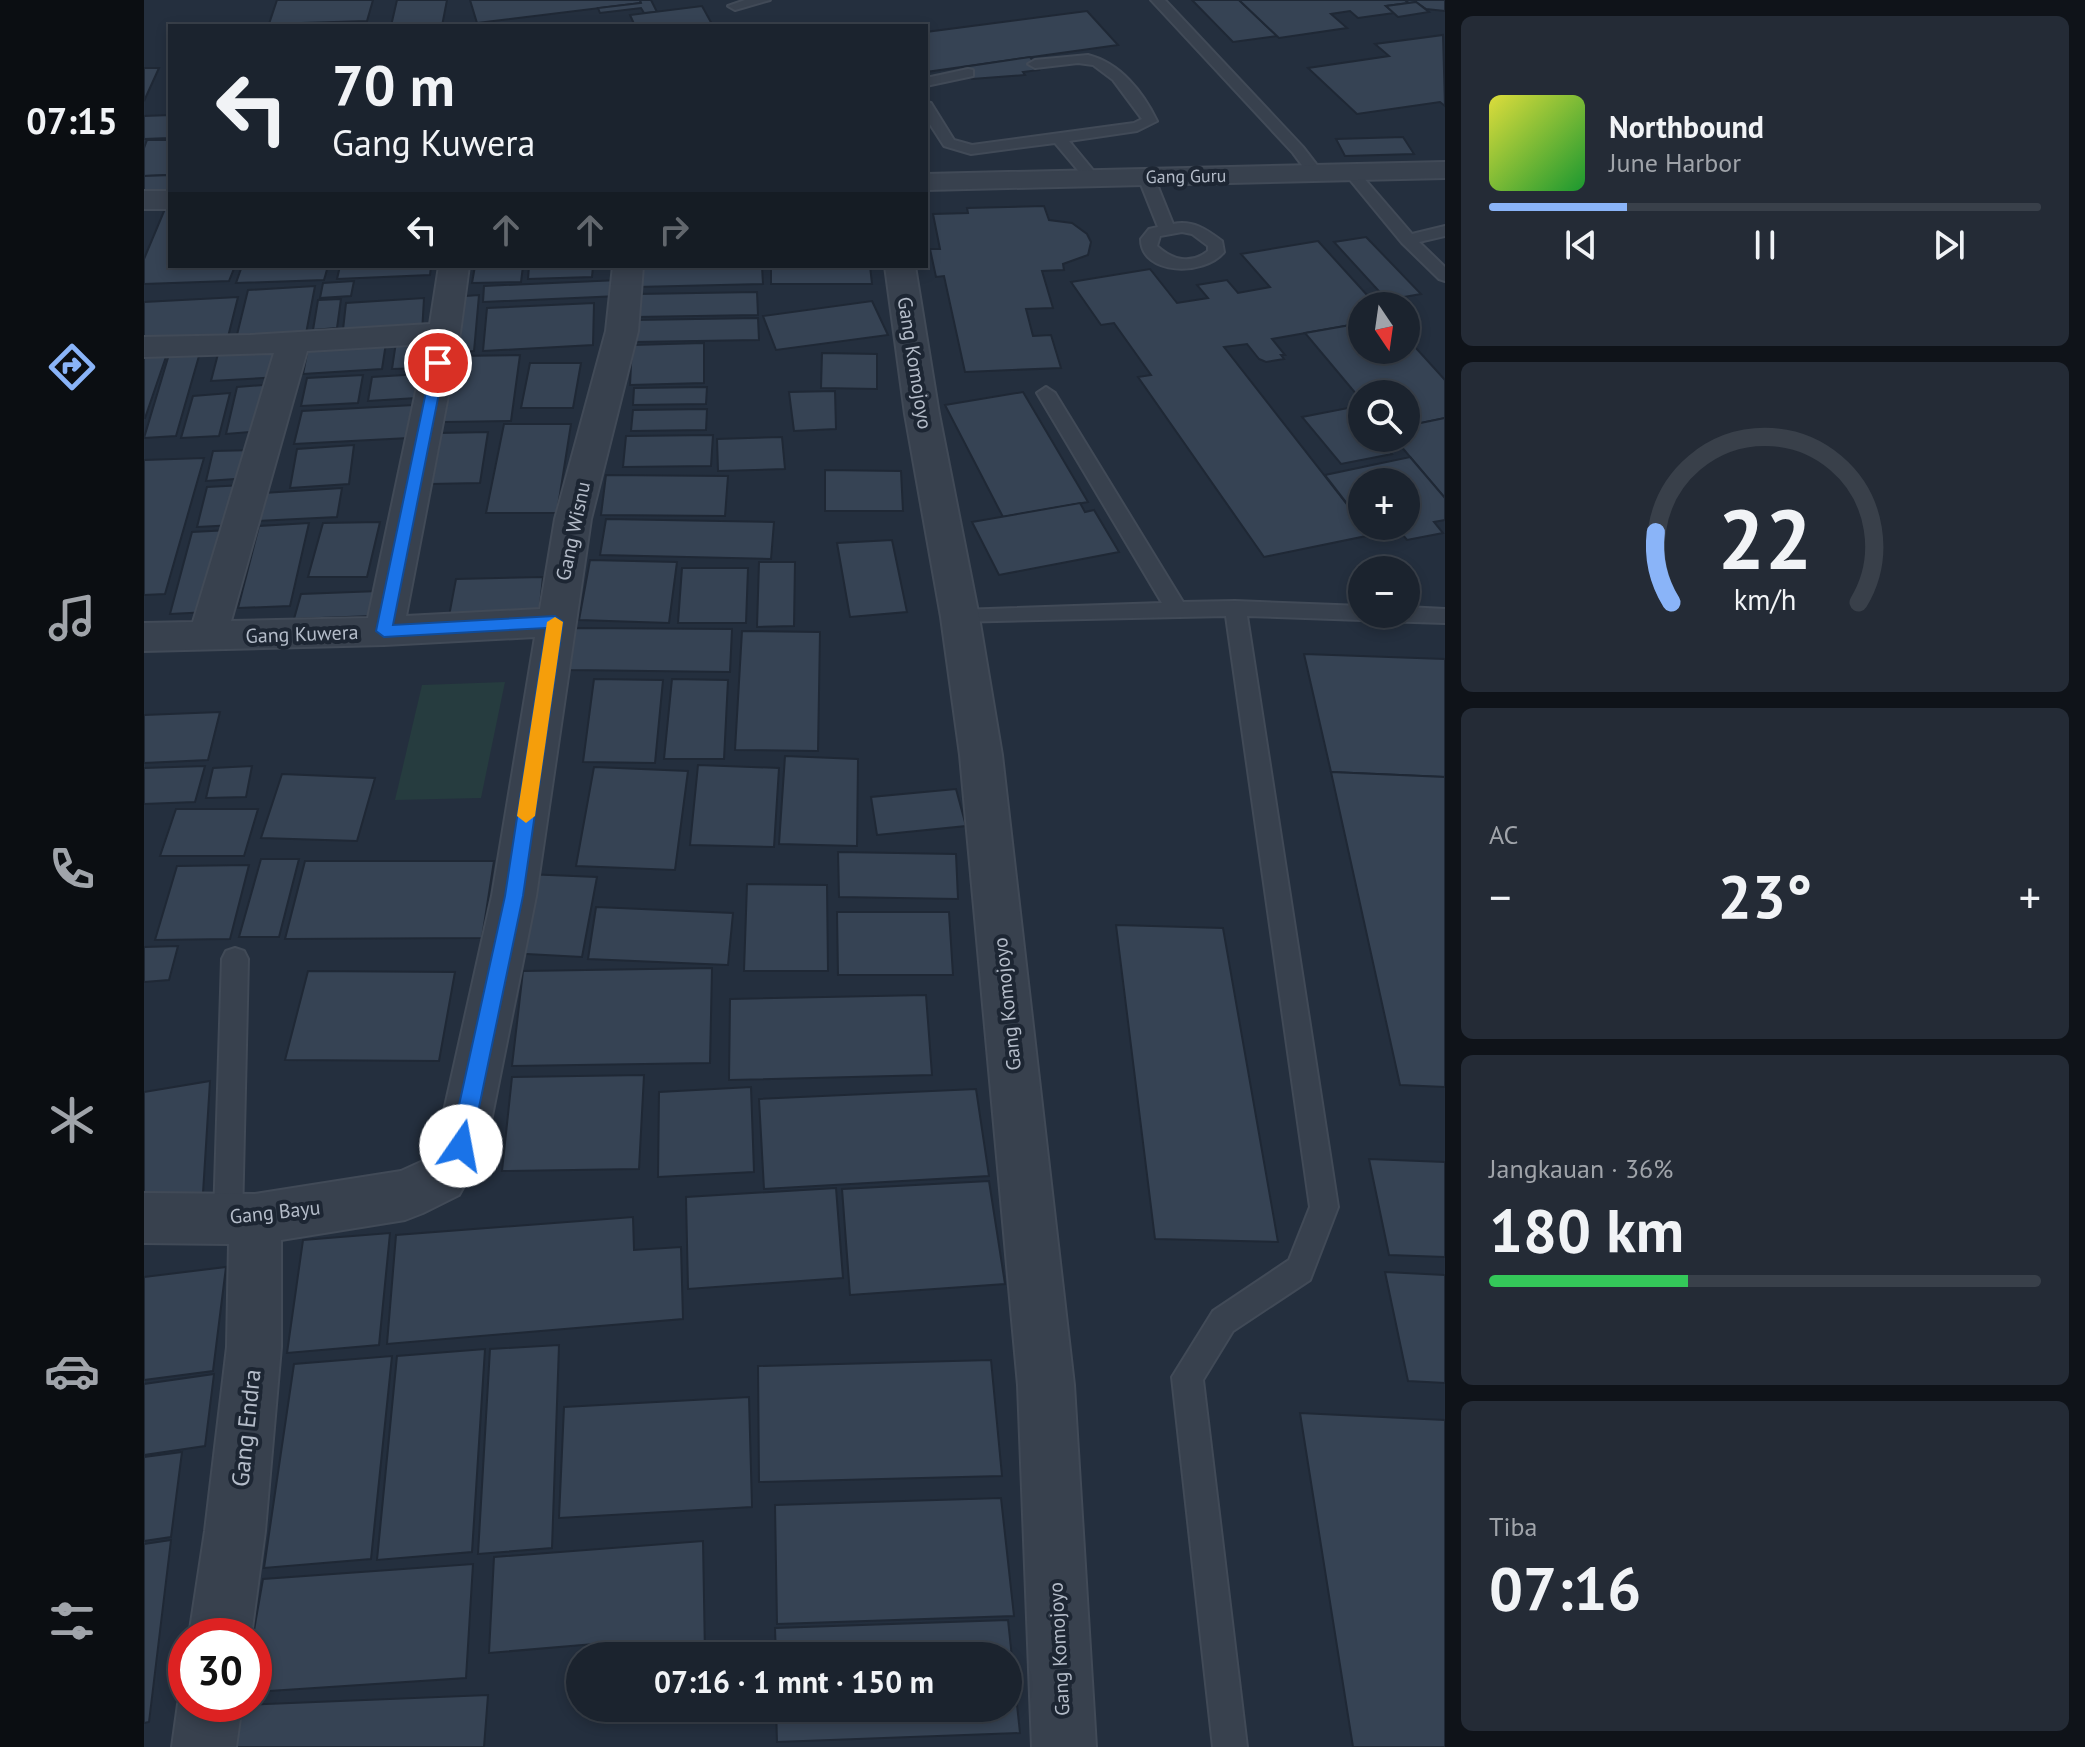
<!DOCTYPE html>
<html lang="id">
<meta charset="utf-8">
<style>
body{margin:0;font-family:"PT Sans",sans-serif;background:#242b36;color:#f1f3f6;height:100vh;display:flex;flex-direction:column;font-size:30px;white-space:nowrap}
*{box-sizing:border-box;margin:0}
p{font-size:26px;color:#a0a4aa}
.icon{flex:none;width:44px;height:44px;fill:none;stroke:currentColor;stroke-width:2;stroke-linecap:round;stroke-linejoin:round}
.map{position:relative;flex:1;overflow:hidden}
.side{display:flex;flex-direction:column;gap:16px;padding:16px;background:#0f1319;width:640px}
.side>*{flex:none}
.guide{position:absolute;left:24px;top:24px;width:760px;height:244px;border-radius:0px;box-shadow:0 4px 12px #0003,0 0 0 2px #39404a;background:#1b232e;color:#f1f3f6;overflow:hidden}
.needle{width:52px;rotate:167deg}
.fabs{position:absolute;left:1204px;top:292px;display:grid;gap:16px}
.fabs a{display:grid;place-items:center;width:72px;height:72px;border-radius:50%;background:#1b232e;box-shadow:0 4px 12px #0003,0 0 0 2px #39404a;font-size:40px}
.speed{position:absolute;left:24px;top:1618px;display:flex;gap:16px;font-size:40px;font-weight:700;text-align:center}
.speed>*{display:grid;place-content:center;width:104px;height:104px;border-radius:50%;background:#1b232e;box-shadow:0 4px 12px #0003,0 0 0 2px #39404a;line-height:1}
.speed .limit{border:12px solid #d22;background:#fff;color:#111}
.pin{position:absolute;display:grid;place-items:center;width:68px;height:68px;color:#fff;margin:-34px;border:4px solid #fff;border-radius:50%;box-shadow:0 2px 8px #0007}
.me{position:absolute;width:88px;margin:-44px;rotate:12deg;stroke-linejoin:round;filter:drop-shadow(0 0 6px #0008)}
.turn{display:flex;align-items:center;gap:28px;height:168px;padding:0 32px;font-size:36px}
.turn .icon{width:104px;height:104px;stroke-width:2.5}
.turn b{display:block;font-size:56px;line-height:68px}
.lanes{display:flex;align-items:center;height:76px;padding:0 32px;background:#0003;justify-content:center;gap:40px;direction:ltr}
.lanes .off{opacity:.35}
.big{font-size:60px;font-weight:700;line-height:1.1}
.side .tile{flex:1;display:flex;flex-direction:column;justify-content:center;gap:12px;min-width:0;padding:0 28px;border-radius:12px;background:#242b36}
.side .dial{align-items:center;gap:0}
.dial svg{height:208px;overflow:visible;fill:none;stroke:#39404a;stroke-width:7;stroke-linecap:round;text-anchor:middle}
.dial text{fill:#f1f3f6;stroke:none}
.song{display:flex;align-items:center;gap:24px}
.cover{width:96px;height:96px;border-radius:12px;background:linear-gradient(135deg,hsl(60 70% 55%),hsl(130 70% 35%))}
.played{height:8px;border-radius:4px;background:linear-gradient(90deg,#8ab4f8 25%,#39404a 25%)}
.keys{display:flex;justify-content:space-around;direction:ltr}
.heat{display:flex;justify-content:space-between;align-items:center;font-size:44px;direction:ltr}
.charge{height:12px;border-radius:6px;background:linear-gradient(90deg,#34c759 36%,#39404a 0)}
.trip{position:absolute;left:422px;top:1642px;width:456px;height:80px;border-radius:40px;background:#1b232e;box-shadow:0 4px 12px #0003,0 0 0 2px #39404a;font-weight:700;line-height:80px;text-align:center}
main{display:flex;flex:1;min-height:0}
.tabs{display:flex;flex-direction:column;width:144px;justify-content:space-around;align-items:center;background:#0b0e12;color:#a0a4aa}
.tabs .icon{width:56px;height:56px}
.tabs .on{color:#8ab4f8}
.tabs b{font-size:36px;color:#f1f3f6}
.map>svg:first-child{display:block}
.green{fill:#263c3f}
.building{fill:#364354;stroke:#1f2835;stroke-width:2}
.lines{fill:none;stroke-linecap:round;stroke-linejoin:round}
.lane-casing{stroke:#414a57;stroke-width:4}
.street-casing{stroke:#414a57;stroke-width:4}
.lane{fill:#38414e;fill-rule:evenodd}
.street{fill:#38414e;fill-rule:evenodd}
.route{fill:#1a73e8;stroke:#114b97;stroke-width:2}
.slow{fill:#f59e0b}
.labels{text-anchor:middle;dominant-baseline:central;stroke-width:8;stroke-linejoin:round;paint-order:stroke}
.far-street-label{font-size:18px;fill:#b4bcc9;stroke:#1d2633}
.street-label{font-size:20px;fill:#b4bcc9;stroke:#1d2633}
.near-street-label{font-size:24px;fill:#b4bcc9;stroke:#1d2633}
</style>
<main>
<nav class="tabs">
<b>07:15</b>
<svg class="icon on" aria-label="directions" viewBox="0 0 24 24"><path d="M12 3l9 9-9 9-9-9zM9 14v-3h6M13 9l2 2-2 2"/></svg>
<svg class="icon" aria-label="music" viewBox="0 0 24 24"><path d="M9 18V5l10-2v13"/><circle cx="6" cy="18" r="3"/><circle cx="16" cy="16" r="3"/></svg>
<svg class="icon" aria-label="phone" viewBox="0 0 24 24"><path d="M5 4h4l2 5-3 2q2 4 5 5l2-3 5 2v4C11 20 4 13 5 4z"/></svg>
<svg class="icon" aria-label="climate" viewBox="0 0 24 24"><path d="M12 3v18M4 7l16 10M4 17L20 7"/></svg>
<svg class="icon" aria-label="car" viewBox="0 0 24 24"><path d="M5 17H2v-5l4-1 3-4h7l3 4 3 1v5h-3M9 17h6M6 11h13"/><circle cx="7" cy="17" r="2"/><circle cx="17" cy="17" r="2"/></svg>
<svg class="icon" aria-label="filters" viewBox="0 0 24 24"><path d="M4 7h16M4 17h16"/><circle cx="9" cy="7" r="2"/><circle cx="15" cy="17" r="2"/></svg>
</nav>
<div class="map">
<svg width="1301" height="1747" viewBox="0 0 1301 1747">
<rect width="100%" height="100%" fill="#242f3e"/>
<path class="green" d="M361,682L337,798L251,800L278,685Z"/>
<g class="building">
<path d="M133,0H229L223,21L125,24Z"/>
<path d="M253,0H303L298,26H247Z"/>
<path d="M326,0H496L497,3L333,23Z"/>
<path d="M496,0H507L513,12L500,13L497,8L456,13L454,8L497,3Z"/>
<path d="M1048,0H1095L1133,36L1089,42Z"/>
<path d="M1095,0H1261L1265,3L1242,6L1250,13L1214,18L1206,11L1187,14L1203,28L1135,38Z"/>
<path d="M1261,0H1301V11L1282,9L1272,2L1265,3Z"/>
<path d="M1272,2L1285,12L1254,17L1242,6Z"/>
<path d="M558,6L569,26H491L486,15Z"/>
<path d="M943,11L974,45L782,72V32Z"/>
<path d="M1299,35L1301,106L1296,102L1213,114L1164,68L1245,56L1231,44Z"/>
<path d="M886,57L895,70L879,72L881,75L828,79L819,67Z"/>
<path d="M0,68H15L0,101Z"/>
<path d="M26,115V138L0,139V116Z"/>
<path d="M1259,137L1270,154L1201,156L1192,139Z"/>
<path d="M3,140H26V175L0,176V148Z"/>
<path d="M26,175V195L0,196V176Z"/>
<path d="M23,204H26V266H91L85,281L0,284V259Z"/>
<path d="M900,206L905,220L928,223L943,234L947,242L944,255L919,264L920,270L898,271L909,308L882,309L889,336L907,335L917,368L821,372L800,276L792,277L786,249H796L789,214L824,213L823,208Z"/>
<path d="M1222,237L1277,294L1243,300L1190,242Z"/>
<path d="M1174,241L1233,306H1218V323L1128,339L1141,355H1137L1140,359L1122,362L1115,359L1103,344L1080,347L1227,535L1120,557L994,377L1007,375L970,323L957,325L927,282L1006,269L1033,303L1064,298L1053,285L1083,280L1094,293L1126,287L1097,254Z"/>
<path d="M98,266H184L180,280L92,283Z"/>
<path d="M196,266H287L286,275L193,279Z"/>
<path d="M331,266H379L377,282L328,283Z"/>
<path d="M385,266H449L448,277L384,279Z"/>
<path d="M493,266H618L619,284L492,287Z"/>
<path d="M627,266H726L728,284H627Z"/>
<path d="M475,280V296L339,302L340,286Z"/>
<path d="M210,281L207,296L176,298L179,283Z"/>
<path d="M171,286L161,339L91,343L104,290Z"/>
<path d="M613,292L614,315L491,317L493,294Z"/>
<path d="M335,295L330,351L301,353L307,297Z"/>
<path d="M94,297L83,341L0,345V302Z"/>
<path d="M280,298L278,333L198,339L202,303Z"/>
<path d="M197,299L193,328L169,330L174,300Z"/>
<path d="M728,301L744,335L632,350L619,316Z"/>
<path d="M450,303L449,345L339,351L343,308Z"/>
<path d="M614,318L615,340L489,342L490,320Z"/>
<path d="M1218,323V350H1262V337L1301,380V418L1262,426V394H1218V401L1161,333Z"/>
<path d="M284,340L280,368L248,369L252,342Z"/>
<path d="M242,343L238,369L159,374L164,348Z"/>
<path d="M560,343V383L486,385L488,345Z"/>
<path d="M143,346L137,377L67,381L75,350Z"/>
<path d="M25,348L1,418H0V349Z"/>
<path d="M57,349L32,436L0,438L26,351Z"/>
<path d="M678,353L733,354V389L677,388Z"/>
<path d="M376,355L367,421L299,422L312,356Z"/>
<path d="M386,363H437L429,408H377Z"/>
<path d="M277,374L273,398L224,401L228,377Z"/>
<path d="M219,375L214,403L157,406L163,378Z"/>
<path d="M132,384L118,431L82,434L93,387Z"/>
<path d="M563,387L562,404L489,405L490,388Z"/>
<path d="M691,391L692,429L650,431L645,392Z"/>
<path d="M879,392L944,502L859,517L801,405Z"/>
<path d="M86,393L75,436L37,438L49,396Z"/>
<path d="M270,405L265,438L150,444L158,411Z"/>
<path d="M1209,407L1218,418V438H1235L1248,454L1197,464L1158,417Z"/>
<path d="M563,409L562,430L487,431L489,410Z"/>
<path d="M1301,418V498L1250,438H1262V426Z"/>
<path d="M360,424H427L413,513H342Z"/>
<path d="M344,432L336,483L286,484L295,433Z"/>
<path d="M569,435L567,466L479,467L482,436Z"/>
<path d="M638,437L641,469L574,471L573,439Z"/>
<path d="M210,445L205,484L146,488L153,449Z"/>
<path d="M113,450L106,478L62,481L69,451Z"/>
<path d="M1266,457L1301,498V520L1290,522L1299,533L1263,540L1254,529L1227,535L1220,526H1262V482H1218V523L1181,475Z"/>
<path d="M60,458L21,594L0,595V460Z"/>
<path d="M681,470L757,471L759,511H681Z"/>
<path d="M462,475L584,476L581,516L457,515Z"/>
<path d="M100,485L91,525L53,527L63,487Z"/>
<path d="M198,488L193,517L113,521L119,493Z"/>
<path d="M936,503L941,512L950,510L975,552L855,575L828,522Z"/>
<path d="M462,519L630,522L627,559L456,555Z"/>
<path d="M236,522L223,577H164L179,523Z"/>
<path d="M165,523L146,606L94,608L115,526Z"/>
<path d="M86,530L65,612L26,614L48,532Z"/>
<path d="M748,540L763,612L706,617L693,543Z"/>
<path d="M446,560L533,562L525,623L435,620Z"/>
<path d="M615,562H651L650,626L613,627Z"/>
<path d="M538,568H604L602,623H534Z"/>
<path d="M399,577L395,615L305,616L312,579Z"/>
<path d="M235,591L229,616L150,619L157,594Z"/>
<path d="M431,628L588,629L586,672L425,670Z"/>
<path d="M598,631L676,632L674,751L591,750Z"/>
<path d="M1160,654L1301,659V777L1187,772Z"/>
<path d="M450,679L519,680L511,763L439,762Z"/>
<path d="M528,679L584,680L580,759H520Z"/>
<path d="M76,712L64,760L0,763V715Z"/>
<path d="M641,756L714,759L713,846L635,844Z"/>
<path d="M554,765L635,768L630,847L546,845Z"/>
<path d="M61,766L51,802L0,804V768Z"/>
<path d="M108,766L102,797L62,798L69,768Z"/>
<path d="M450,767L544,771L531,870L432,866Z"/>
<path d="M1187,772L1301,777V1087L1256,1085Z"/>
<path d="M138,774L231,778L213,841L117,838Z"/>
<path d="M812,789L822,826L733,835L727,797Z"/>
<path d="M32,809H114L100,856H16Z"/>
<path d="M694,852L812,854L814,899L695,897Z"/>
<path d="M117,859H155L135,937H95Z"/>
<path d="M161,861H350L338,938L141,939Z"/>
<path d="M105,865L86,939L11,940L33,866Z"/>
<path d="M381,874L453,877L438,957L364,953Z"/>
<path d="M603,884L683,885L684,971H600Z"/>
<path d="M452,907L589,913L584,965L444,959Z"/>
<path d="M693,912H805L809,975H694Z"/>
<path d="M972,925L1079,928L1134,1242L1011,1239Z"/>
<path d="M34,946L25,980L0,982V947Z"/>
<path d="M568,968L566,1063L368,1066L379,971Z"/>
<path d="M164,971L311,972L295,1061L141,1060Z"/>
<path d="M782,995L788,1075L585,1080L586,999Z"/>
<path d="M500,1075L495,1169L358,1171L368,1077Z"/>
<path d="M66,1081L59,1193L0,1198V1092Z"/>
<path d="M607,1087L610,1172L514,1177L515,1092Z"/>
<path d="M832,1089L845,1176L620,1189L615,1099Z"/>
<path d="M1225,1159L1301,1162V1257L1245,1255Z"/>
<path d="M845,1181L861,1284L706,1295L698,1189Z"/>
<path d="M692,1188L699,1278L544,1289L542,1197Z"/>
<path d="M489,1217L490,1250L537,1247L539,1319L243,1344L252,1235Z"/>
<path d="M246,1233L235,1345L143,1353L159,1240Z"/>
<path d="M82,1267L69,1371L0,1380V1277Z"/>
<path d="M1241,1272L1301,1275V1383L1264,1381Z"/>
<path d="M415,1345L408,1548L334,1554L346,1349Z"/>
<path d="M341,1349L328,1552L233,1560L253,1356Z"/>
<path d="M248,1356L227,1559L120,1568L150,1364Z"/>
<path d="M847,1360L858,1476L615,1482L614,1366Z"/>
<path d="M70,1374L61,1446L0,1455V1384Z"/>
<path d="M605,1397L608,1507L415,1518L420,1407Z"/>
<path d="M1156,1413L1301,1420V1747H1209Z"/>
<path d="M38,1452L27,1537L0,1541V1457Z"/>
<path d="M857,1498L870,1616L633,1624L631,1505Z"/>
<path d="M27,1540L5,1722L0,1723V1544Z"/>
<path d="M559,1541L561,1656H485V1641L345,1653L350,1557Z"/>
<path d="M329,1564L322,1678L110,1692L109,1636L119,1579Z"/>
<path d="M864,1620L876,1733L633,1742L632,1708H864V1656H632L631,1628Z"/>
<path d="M344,1695L340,1747H90L97,1705Z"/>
<path d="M485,1708H562V1709L485,1716Z"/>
</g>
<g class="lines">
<defs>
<g id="lane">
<path d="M601,0H626L591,10L584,6Z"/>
<path d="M1007,0H1021L1159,147L1179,173L1176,176H1166L1149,153Z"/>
<path d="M944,55C976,63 999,92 1013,121L993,131L925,141L953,175V181H943L911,143L827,154L800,146L782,118V102L787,103L810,140L828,145L990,123L998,119L969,80L949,65L934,63L891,68L884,64L891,60Z"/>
<path d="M824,69L829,70V76L782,86V78Z"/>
<path d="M1207,167L1212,169L1268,234L1301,226V236L1275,242L1301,267V281L1295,279L1258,243L1202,175L1199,172Z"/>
<path d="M1002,172L1010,177L1029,224C1049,220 1062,229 1078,241L1080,252C1061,276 997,276 997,239L1005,229L1014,227L994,177ZM1038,232L1048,234L1064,246V251C1047,265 1028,260 1013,246L1016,236Z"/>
<path d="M902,387L911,393L1039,602L1091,601L1218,606V614H1228L1218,620L1103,616L1194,1207L1166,1280L1089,1331L1059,1380L1103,1747H1069L1028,1377L1069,1311L1145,1260L1166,1207L1082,616L809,622L806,617L809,612L816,610L1018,603L893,393Z"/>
<path d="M1262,607L1301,609V623L1239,621L1232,619L1229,614H1262Z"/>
<path d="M91,948L100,951L104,959L98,1218L94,1228L84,1232L74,1228L70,1218L78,959L82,951Z"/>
</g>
<g id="street">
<path d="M1301,162V178L782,190V174Z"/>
<rect x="0" y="191" width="26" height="18"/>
<path d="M295,266H325L316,333L262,616L396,609L411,519L462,331L469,266H499L494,331L447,519L392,896L342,1146L315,1195L279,1213L261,1220L137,1240V1347L121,1531L107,1636H45L61,1531L83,1347L85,1244L0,1243V1193L111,1194L257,1171L279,1161L294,1138L348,896L391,637L240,645L0,651V623L49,622L130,353L0,357V337L106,335L286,324ZM282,344L224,618L87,621L163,351Z"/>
<path d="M741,266H771L795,414L835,617L858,755L930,1385L952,1747H888L874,1385L816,755L797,617L761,414Z"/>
<path d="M42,1686V1704H98L92,1747H28L34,1704Z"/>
</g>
</defs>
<use href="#lane" class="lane-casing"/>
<use href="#street" class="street-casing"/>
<use href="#lane" class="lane"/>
<use href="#street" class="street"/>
</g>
<path class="route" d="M294,359L301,363L249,625L411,616L419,622L379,896L327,1146L324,1153L317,1156L309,1153L306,1146L361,896L402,628L240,637L232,631L288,363Z"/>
<path class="slow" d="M411,617L419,622L391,816L382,823L373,816L403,622Z"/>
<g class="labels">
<g class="far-street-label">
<text transform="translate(1042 176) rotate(-1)">Gang Guru</text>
</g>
<g class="street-label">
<text transform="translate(771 363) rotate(81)">Gang Komojoyo</text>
<text transform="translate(429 531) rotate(-78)">Gang Wisnu</text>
<text transform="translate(158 634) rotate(-2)">Gang Kuwera</text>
<text transform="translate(863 1004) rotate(-96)">Gang Komojoyo</text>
<text transform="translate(131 1212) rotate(-6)">Gang Bayu</text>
<text transform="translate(915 1649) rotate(-93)">Gang Komojoyo</text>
</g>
<g class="near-street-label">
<text transform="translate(102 1428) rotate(-84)">Gang Endra</text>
</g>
</g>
</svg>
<div class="fabs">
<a><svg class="needle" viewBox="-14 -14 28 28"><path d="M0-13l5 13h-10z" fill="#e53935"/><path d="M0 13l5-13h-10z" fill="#a0a4aa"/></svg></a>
<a><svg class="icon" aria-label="search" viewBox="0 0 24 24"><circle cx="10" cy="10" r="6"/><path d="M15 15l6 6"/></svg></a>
<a>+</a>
<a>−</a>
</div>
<div class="speed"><div class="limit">30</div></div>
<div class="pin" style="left:294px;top:363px;background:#d93025"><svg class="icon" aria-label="arrive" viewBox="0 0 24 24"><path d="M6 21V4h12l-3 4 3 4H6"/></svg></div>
<svg class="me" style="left:317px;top:1146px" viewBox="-20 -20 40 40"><circle r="19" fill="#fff"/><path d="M0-13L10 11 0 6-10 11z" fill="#1a73e8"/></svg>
<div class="trip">07:16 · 1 mnt · 150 m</div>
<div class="guide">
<div class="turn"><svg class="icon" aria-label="left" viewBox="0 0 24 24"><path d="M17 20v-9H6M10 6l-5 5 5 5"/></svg><div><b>70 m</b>Gang Kuwera</div></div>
<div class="lanes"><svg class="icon" aria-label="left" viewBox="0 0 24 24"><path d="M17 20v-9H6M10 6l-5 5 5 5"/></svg><svg class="icon off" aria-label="ahead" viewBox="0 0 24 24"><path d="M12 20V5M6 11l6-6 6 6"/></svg><svg class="icon off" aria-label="ahead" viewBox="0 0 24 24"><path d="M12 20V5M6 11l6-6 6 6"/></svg><svg class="icon off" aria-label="right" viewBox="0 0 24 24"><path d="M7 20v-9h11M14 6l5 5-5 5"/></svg></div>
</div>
</div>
<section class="side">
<div class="tile">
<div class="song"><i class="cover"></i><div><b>Northbound</b><p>June Harbor</p></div></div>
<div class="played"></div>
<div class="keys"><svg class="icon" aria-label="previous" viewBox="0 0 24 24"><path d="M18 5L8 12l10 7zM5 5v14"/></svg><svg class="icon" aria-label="pause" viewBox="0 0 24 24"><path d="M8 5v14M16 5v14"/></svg><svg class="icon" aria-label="next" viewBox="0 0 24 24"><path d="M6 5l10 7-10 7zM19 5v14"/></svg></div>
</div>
<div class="tile dial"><svg viewBox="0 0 100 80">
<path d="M14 69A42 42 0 1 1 86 69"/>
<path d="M14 69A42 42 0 0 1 8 42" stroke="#8ab4f8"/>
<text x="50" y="56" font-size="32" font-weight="700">22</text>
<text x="50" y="72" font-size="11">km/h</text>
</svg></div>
<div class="tile"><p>AC</p>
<div class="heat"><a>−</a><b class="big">23°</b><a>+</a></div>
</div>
<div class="tile"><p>Jangkauan · 36%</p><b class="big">180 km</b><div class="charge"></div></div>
<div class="tile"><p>Tiba</p><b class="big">07:16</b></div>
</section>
</main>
